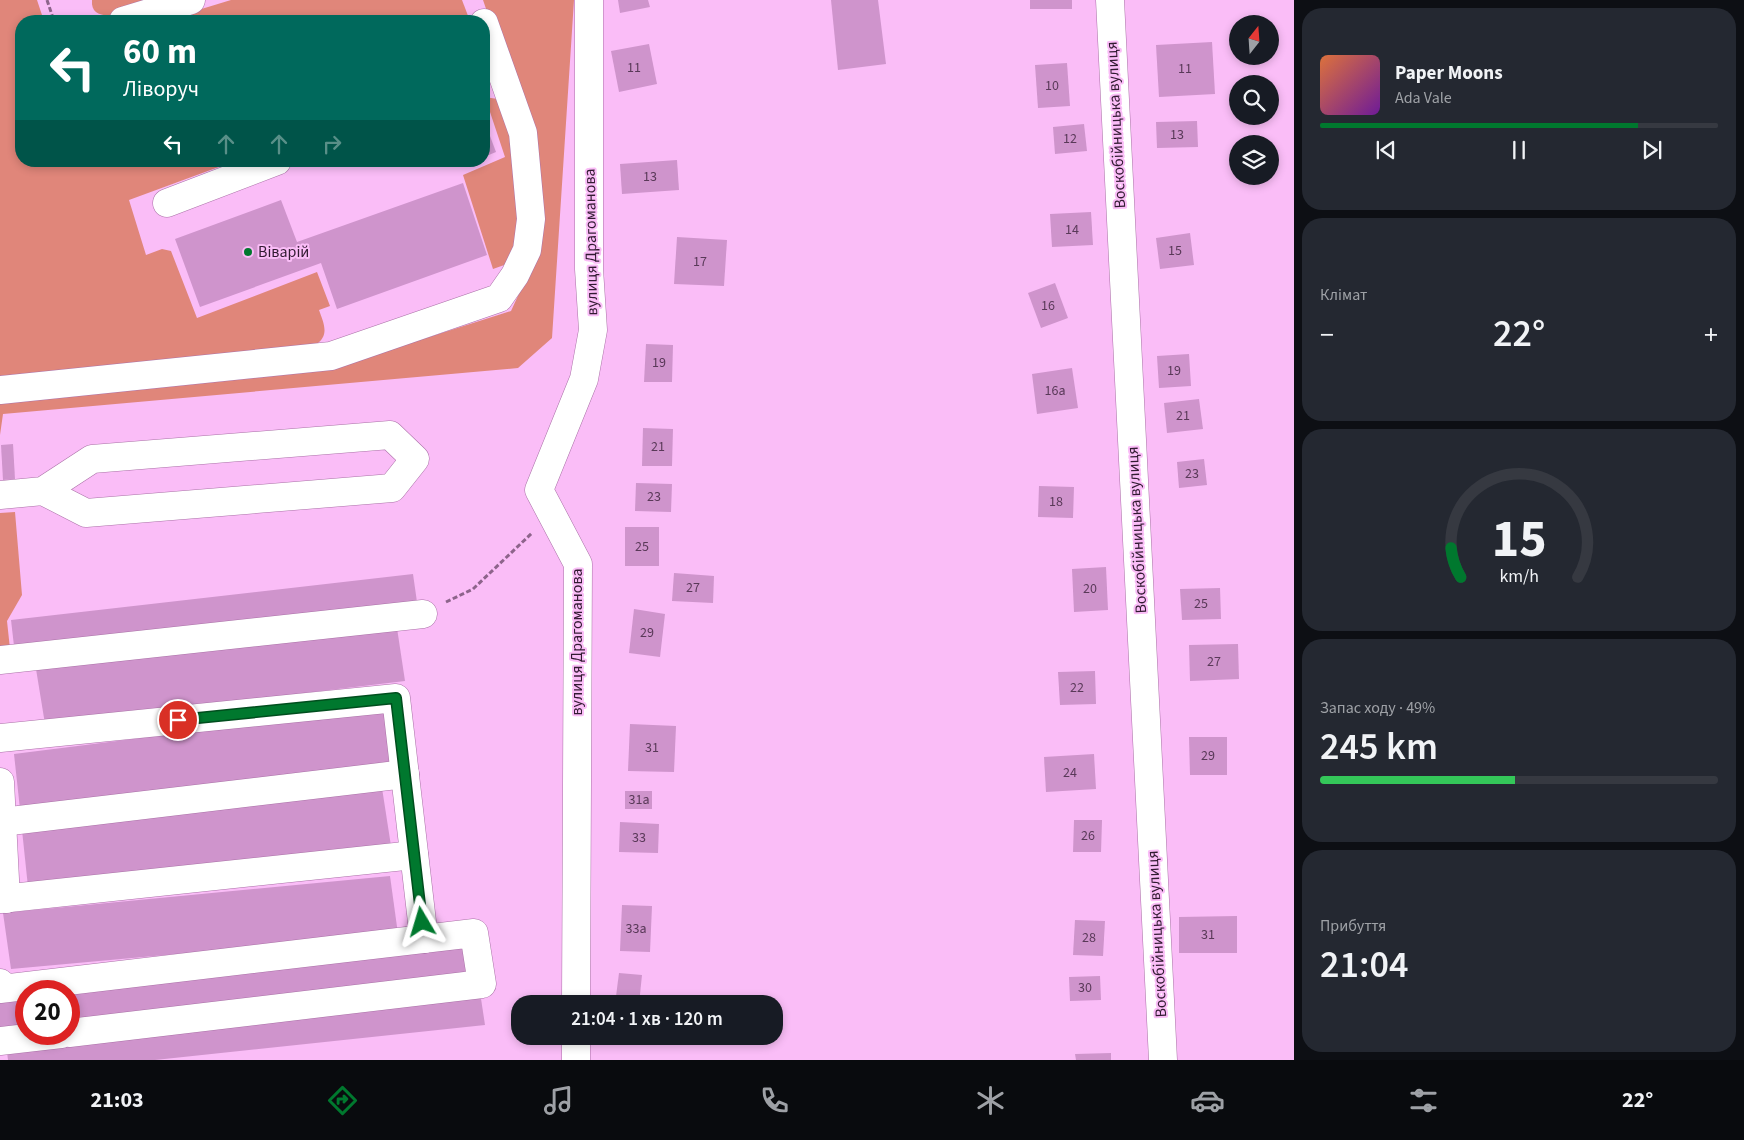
<!DOCTYPE html>
<html lang="uk">
<meta charset="utf-8">
<style>
body{margin:0;font-family:"Source Sans 3",sans-serif;background:#242831;color:#f1f3f6;height:100vh;display:flex;flex-direction:column;font-size:19px;white-space:nowrap}
*{box-sizing:border-box;margin:0}
p{font-size:16px;color:#9ea1a6}
.icon{flex:none;width:28px;height:28px;fill:none;stroke:currentColor;stroke-width:2;stroke-linecap:round;stroke-linejoin:round}
.map{position:relative;flex:1;overflow:hidden}
.side{display:flex;flex-direction:column;gap:8px;padding:8px;background:#0d0f14;width:450px}
.side>*{flex:none}
.banner{position:absolute;left:15px;top:15px;width:475px;height:152px;border-radius:20px;box-shadow:0 2px 8px #0003;background:#00695c;color:#fff;overflow:hidden}
.needle{width:32px;rotate:17deg}
.tools{position:absolute;left:1229px;top:15px;display:grid;gap:10px}
.tools a{display:grid;place-items:center;width:50px;height:50px;border-radius:50%;background:#171b24;box-shadow:0 2px 8px #0003;font-size:25px}
.speed{position:absolute;left:15px;top:980px;display:flex;gap:10px;font-size:25px;font-weight:700;text-align:center}
.speed>*{display:grid;place-content:center;width:65px;height:65px;border-radius:50%;background:#171b24;box-shadow:0 2px 8px #0003;line-height:1}
.speed .limit{border:8px solid #d22;background:#fff;color:#111}
.pin{position:absolute;display:grid;place-items:center;width:42px;height:42px;color:#fff;margin:-21px;border:2px solid #fff;border-radius:50%;box-shadow:0 1px 5px #0007}
.me{position:absolute;width:55px;margin:-28px;rotate:353deg;stroke-linejoin:round;filter:drop-shadow(0 0 4px #0008)}
.turn{display:flex;align-items:center;gap:18px;height:105px;padding:0 25px;font-size:22px}
.turn .icon{width:65px;height:65px;stroke-width:2.5}
.turn b{display:block;font-size:35px;line-height:42px}
.lanes{display:flex;align-items:center;height:48px;padding:0 25px;background:#0003;justify-content:center;gap:25px;direction:ltr}
.lanes .off{opacity:.35}
.big{font-size:38px;font-weight:600;line-height:1.1}
.side .card{flex:1;display:flex;flex-direction:column;justify-content:center;gap:8px;min-width:0;padding:0 18px;border-radius:20px;background:#242831}
.side .dial{align-items:center;gap:0}
.dial svg{height:130px;overflow:visible;fill:none;stroke:#363941;stroke-width:7;stroke-linecap:round;text-anchor:middle}
.dial text{fill:#f1f3f6;stroke:none}
.song{display:flex;align-items:center;gap:15px}
.cover{width:60px;height:60px;border-radius:8px;background:linear-gradient(135deg,hsl(20 70% 55%),hsl(280 70% 35%))}
.played{height:5px;border-radius:2px;background:linear-gradient(90deg,#00782e 80%,#363941 80%)}
.keys{display:flex;justify-content:space-around;direction:ltr}
.heat{display:flex;justify-content:space-between;align-items:center;font-size:28px;direction:ltr}
.charge{height:8px;border-radius:4px;background:linear-gradient(90deg,#34c759 49%,#363941 0)}
.trip{position:absolute;left:511px;top:995px;width:272px;height:50px;border-radius:20px;background:#171b24;box-shadow:0 2px 8px #0003;font-weight:600;line-height:50px;text-align:center}
.tabs{display:flex;height:80px;justify-content:space-around;align-items:center;background:#090b0e;color:#9ea1a6}
.tabs .icon{width:35px;height:35px}
.tabs .selected{color:#00782e}
.tabs b{font-size:22px;color:#f1f3f6}
main{display:flex;flex:1;min-height:0}
.map>svg:first-child{display:block}
.green{fill:#e0867a}
.building{fill:#cf94cc}
.lines{fill:none;stroke-linecap:round;stroke-linejoin:round}
.minor-casing{stroke:#aa71a7;stroke-width:29}
.path{stroke:#8d648b;stroke-width:3;stroke-dasharray:5 2.5;stroke-linecap:butt}
.minor{stroke:#fff;stroke-width:28}
.route-casing{stroke:#004e1e;stroke-width:12}
.route{stroke:#00782e;stroke-width:9}
.poi-dot{fill:#00782e;stroke:#fabdf7;stroke-width:2}
.labels{text-anchor:middle;dominant-baseline:central;stroke-width:4;stroke-linejoin:round;paint-order:stroke}
.number-label{font-size:14px;fill:#593958}
.street-label{font-size:16px;fill:#321b32;stroke:#fabdf7}
.poi-label{font-size:16px;fill:#321b32;stroke:#fabdf7;text-anchor:start}
</style>
<main>
<div class="map">
<svg width="1294" height="1060" viewBox="0 0 1294 1060">
<rect width="100%" height="100%" fill="#fabdf7"/>
<g class="green">
<path d="M0,0H37L44,21H21V161H235L129,200L146,255L162,249L171,251L197,318L317,272L330,306L319,310C324,324 330,336 315,345L0,376Z"/>
<path d="M92,0H164C150,5 89,32 92,0Z"/>
<path d="M231,0H462L470,21H162Z"/>
<path d="M483,0H574L552,338L518,368L3,414L0,435V404L322,371L511,311L534,261L518,102Z"/>
<path d="M484,97L498,99L507,113L519,237L507,264L493,269L463,175L505,157L489,109L484,111Z"/>
<path d="M15,512L22,595L7,621L10,649L0,650V513Z"/>
</g>
<g class="building">
<path d="M618,0H648L650,7L620,13Z"/>
<path d="M831,0H878L886,64L838,70Z"/>
<rect x="1030" y="0" width="42" height="9"/>
<path d="M1212,42L1215,94L1159,97L1156,45Z"/>
<path d="M649,44L657,84L619,92L611,51Z"/>
<path d="M1067,63L1070,106L1038,108L1035,65Z"/>
<path d="M484,120L496,152L484,157Z"/>
<path d="M1197,121L1198,147L1157,148L1156,122Z"/>
<path d="M1084,124L1087,151L1055,154L1053,127Z"/>
<path d="M677,160L679,190L622,194L620,164Z"/>
<path d="M463,183L487,255L337,309L321,263L200,307L175,239L281,200L297,242Z"/>
<path d="M1091,212L1093,245L1052,247L1050,214Z"/>
<path d="M1190,233L1194,265L1160,269L1156,238Z"/>
<path d="M677,237L727,240L724,286L674,284Z"/>
<path d="M1055,283L1068,318L1041,328L1028,293Z"/>
<path d="M646,344L673,345L672,382H644Z"/>
<path d="M1189,354L1191,386L1159,388L1157,356Z"/>
<path d="M1072,368L1078,408L1037,414L1032,374Z"/>
<path d="M1199,399L1203,429L1167,433L1164,403Z"/>
<path d="M643,428L673,429L672,466H642Z"/>
<path d="M13,444L15,479L3,480L1,445Z"/>
<path d="M1204,459L1207,485L1179,488L1177,462Z"/>
<path d="M636,483L672,484L671,512L635,511Z"/>
<path d="M1039,486L1074,487L1073,518L1038,517Z"/>
<rect x="625" y="527" width="34" height="39"/>
<path d="M1106,567L1108,610L1074,612L1072,569Z"/>
<path d="M674,573L714,576L713,603L672,601Z"/>
<path d="M413,574L417,602L14,646L11,620Z"/>
<path d="M1220,588L1221,619L1182,620L1180,589Z"/>
<path d="M634,609L665,614L660,657L629,653Z"/>
<path d="M397,628L405,681L45,724L36,669Z"/>
<path d="M1238,644L1239,679L1190,681L1189,645Z"/>
<path d="M1095,671L1096,704L1060,705L1058,672Z"/>
<path d="M388,707L395,766L20,809L14,754Z"/>
<path d="M630,724L676,726L674,772L628,771Z"/>
<path d="M1189,737H1227V775H1190Z"/>
<path d="M1094,754L1096,789L1046,792L1044,757Z"/>
<path d="M382,788L391,846L28,887L22,830Z"/>
<rect x="625" y="791" width="27" height="18"/>
<path d="M1074,820H1102L1101,852H1073Z"/>
<path d="M620,822L659,824L658,853L619,852Z"/>
<path d="M390,876L398,934L11,969L3,913Z"/>
<path d="M622,905L652,906L650,952L620,951Z"/>
<path d="M1237,916V953H1179V917Z"/>
<path d="M1075,920L1105,921L1103,956L1073,955Z"/>
<path d="M471,946L475,974L69,1020V995Z"/>
<path d="M619,973L642,975L639,1004H615Z"/>
<path d="M1100,976L1101,1000L1070,1001L1069,977Z"/>
<path d="M480,992L485,1025L155,1060H8L7,1052Z"/>
<path d="M26,1000V1025L0,1028V1003Z"/>
<path d="M1111,1053V1060H1076L1075,1054Z"/>
</g>
<g class="lines">
<defs>
<g id="minor">
<path d="M1110,0L1163,1060"/>
<path d="M123,21L191,0"/>
<path d="M167,203L277,161"/>
<path d="M0,390L331,356L499,298L515,275L527,250L531,219L523,133L484,23"/>
<path d="M0,495L43,491L86,513L392,488L415,459L390,435L92,459L43,491"/>
<path d="M0,660L423,614"/>
<path d="M0,738L396,698L424,939"/>
<path d="M0,782L6,899"/>
<path d="M2,822L405,774"/>
<path d="M0,899L414,855"/>
<path d="M0,983V989L474,933L482,984L69,1033"/>
<path d="M576,1004L578,564L539,490L584,379L593,330L589,269V0"/>
<path d="M0,1041L61,1034"/>
<path d="M576,1060V1036"/>
</g>
</defs>
<use href="#minor" class="minor-casing"/>
<g class="path">
<path d="M47,0L54,21"/>
<path d="M446,602L473,589L532,533"/>
</g>
<use href="#minor" class="minor"/>
</g>
<g class="lines">
<defs>
<path id="route" d="M178,720L396,698L422,922"/>
</defs>
<use href="#route" class="route-casing"/>
<use href="#route" class="route"/>
</g>
<circle class="poi-dot" cx="248" cy="252" r="5"/>
<g class="labels">
<g class="number-label">
<text x="634" y="68">11</text>
<text x="1185" y="69">11</text>
<text x="1052" y="86">10</text>
<text x="1177" y="135">13</text>
<text x="1070" y="139">12</text>
<text x="650" y="177">13</text>
<text x="1072" y="230">14</text>
<text x="1175" y="251">15</text>
<text x="700" y="262">17</text>
<text x="1048" y="306">16</text>
<text x="659" y="363">19</text>
<text x="1174" y="371">19</text>
<text x="1055" y="391">16а</text>
<text x="1183" y="416">21</text>
<text x="658" y="447">21</text>
<text x="1192" y="474">23</text>
<text x="654" y="497">23</text>
<text x="1056" y="502">18</text>
<text x="642" y="547">25</text>
<text x="693" y="588">27</text>
<text x="1090" y="589">20</text>
<text x="1201" y="604">25</text>
<text x="647" y="633">29</text>
<text x="1214" y="662">27</text>
<text x="1077" y="688">22</text>
<text x="652" y="748">31</text>
<text x="1208" y="756">29</text>
<text x="1070" y="773">24</text>
<text x="639" y="800">31а</text>
<text x="1088" y="836">26</text>
<text x="639" y="838">33</text>
<text x="636" y="929">33а</text>
<text x="1208" y="935">31</text>
<text x="1089" y="938">28</text>
<text x="1085" y="988">30</text>
</g>
<g class="street-label">
<text transform="translate(1116 125) rotate(-93)">Воскобійницька вулиця</text>
<text transform="translate(591 242) rotate(-91)">вулиця Драгоманова</text>
<text transform="translate(1137 530) rotate(-93)">Воскобійницька вулиця</text>
<text transform="translate(577 642) rotate(-90)">вулиця Драгоманова</text>
<text transform="translate(1157 934) rotate(-93)">Воскобійницька вулиця</text>
</g>
<g class="poi-label">
<text x="258" y="252">Віварій</text>
</g>
</g>
</svg>
<div class="tools">
<a><svg class="needle" viewBox="-14 -14 28 28"><path d="M0-13l5 13h-10z" fill="#e53935"/><path d="M0 13l5-13h-10z" fill="#9ea1a6"/></svg></a>
<a><svg class="icon" aria-label="search" viewBox="0 0 24 24"><circle cx="10" cy="10" r="6"/><path d="M15 15l6 6"/></svg></a>
<a><svg class="icon" aria-label="layers" viewBox="0 0 24 24"><path d="M12 4l9 5-9 5-9-5zM3 14l9 5 9-5"/></svg></a>
</div>
<div class="speed"><div class="limit">20</div></div>
<div class="pin" style="left:178px;top:720px;background:#d93025"><svg class="icon" aria-label="arrive" viewBox="0 0 24 24"><path d="M6 21V4h12l-3 4 3 4H6"/></svg></div>
<svg class="me" style="left:422px;top:922px" viewBox="-20 -20 40 40"><path d="M0-17L14 15 0 8-14 15z" fill="#00782e" stroke="#fff" stroke-width="4"/></svg>
<div class="trip">21:04 · 1 хв · 120 m</div>
<div class="banner">
<div class="turn"><svg class="icon" aria-label="left" viewBox="0 0 24 24"><path d="M17 20v-9H6M10 6l-5 5 5 5"/></svg><div><b>60 m</b>Ліворуч</div></div>
<div class="lanes"><svg class="icon" aria-label="left" viewBox="0 0 24 24"><path d="M17 20v-9H6M10 6l-5 5 5 5"/></svg><svg class="icon off" aria-label="ahead" viewBox="0 0 24 24"><path d="M12 20V5M6 11l6-6 6 6"/></svg><svg class="icon off" aria-label="ahead" viewBox="0 0 24 24"><path d="M12 20V5M6 11l6-6 6 6"/></svg><svg class="icon off" aria-label="right" viewBox="0 0 24 24"><path d="M7 20v-9h11M14 6l5 5-5 5"/></svg></div>
</div>
</div>
<section class="side">
<div class="card">
<div class="song"><i class="cover"></i><div><b>Paper Moons</b><p>Ada Vale</p></div></div>
<div class="played"></div>
<div class="keys"><svg class="icon" aria-label="previous" viewBox="0 0 24 24"><path d="M18 5L8 12l10 7zM5 5v14"/></svg><svg class="icon" aria-label="pause" viewBox="0 0 24 24"><path d="M8 5v14M16 5v14"/></svg><svg class="icon" aria-label="next" viewBox="0 0 24 24"><path d="M6 5l10 7-10 7zM19 5v14"/></svg></div>
</div>
<div class="card"><p>Клімат</p>
<div class="heat"><a>−</a><b class="big">22°</b><a>+</a></div>
</div>
<div class="card dial"><svg viewBox="0 0 100 80">
<path d="M14 69A42 42 0 1 1 86 69"/>
<path d="M14 69A42 42 0 0 1 8 51" stroke="#00782e"/>
<text x="50" y="56" font-size="32" font-weight="700">15</text>
<text x="50" y="72" font-size="11">km/h</text>
</svg></div>
<div class="card"><p>Запас ходу · 49%</p><b class="big">245 km</b><div class="charge"></div></div>
<div class="card"><p>Прибуття</p><b class="big">21:04</b></div>
</section>
</main>
<nav class="tabs">
<b>21:03</b>
<svg class="icon selected" aria-label="directions" viewBox="0 0 24 24"><path d="M12 3l9 9-9 9-9-9zM9 14v-3h6M13 9l2 2-2 2"/></svg>
<svg class="icon" aria-label="music" viewBox="0 0 24 24"><path d="M9 18V5l10-2v13"/><circle cx="6" cy="18" r="3"/><circle cx="16" cy="16" r="3"/></svg>
<svg class="icon" aria-label="phone" viewBox="0 0 24 24"><path d="M5 4h4l2 5-3 2q2 4 5 5l2-3 5 2v4C11 20 4 13 5 4z"/></svg>
<svg class="icon" aria-label="climate" viewBox="0 0 24 24"><path d="M12 3v18M4 7l16 10M4 17L20 7"/></svg>
<svg class="icon" aria-label="car" viewBox="0 0 24 24"><path d="M5 17H2v-5l4-1 3-4h7l3 4 3 1v5h-3M9 17h6M6 11h13"/><circle cx="7" cy="17" r="2"/><circle cx="17" cy="17" r="2"/></svg>
<svg class="icon" aria-label="filters" viewBox="0 0 24 24"><path d="M4 7h16M4 17h16"/><circle cx="9" cy="7" r="2"/><circle cx="15" cy="17" r="2"/></svg>
<b>22°</b>
</nav>
